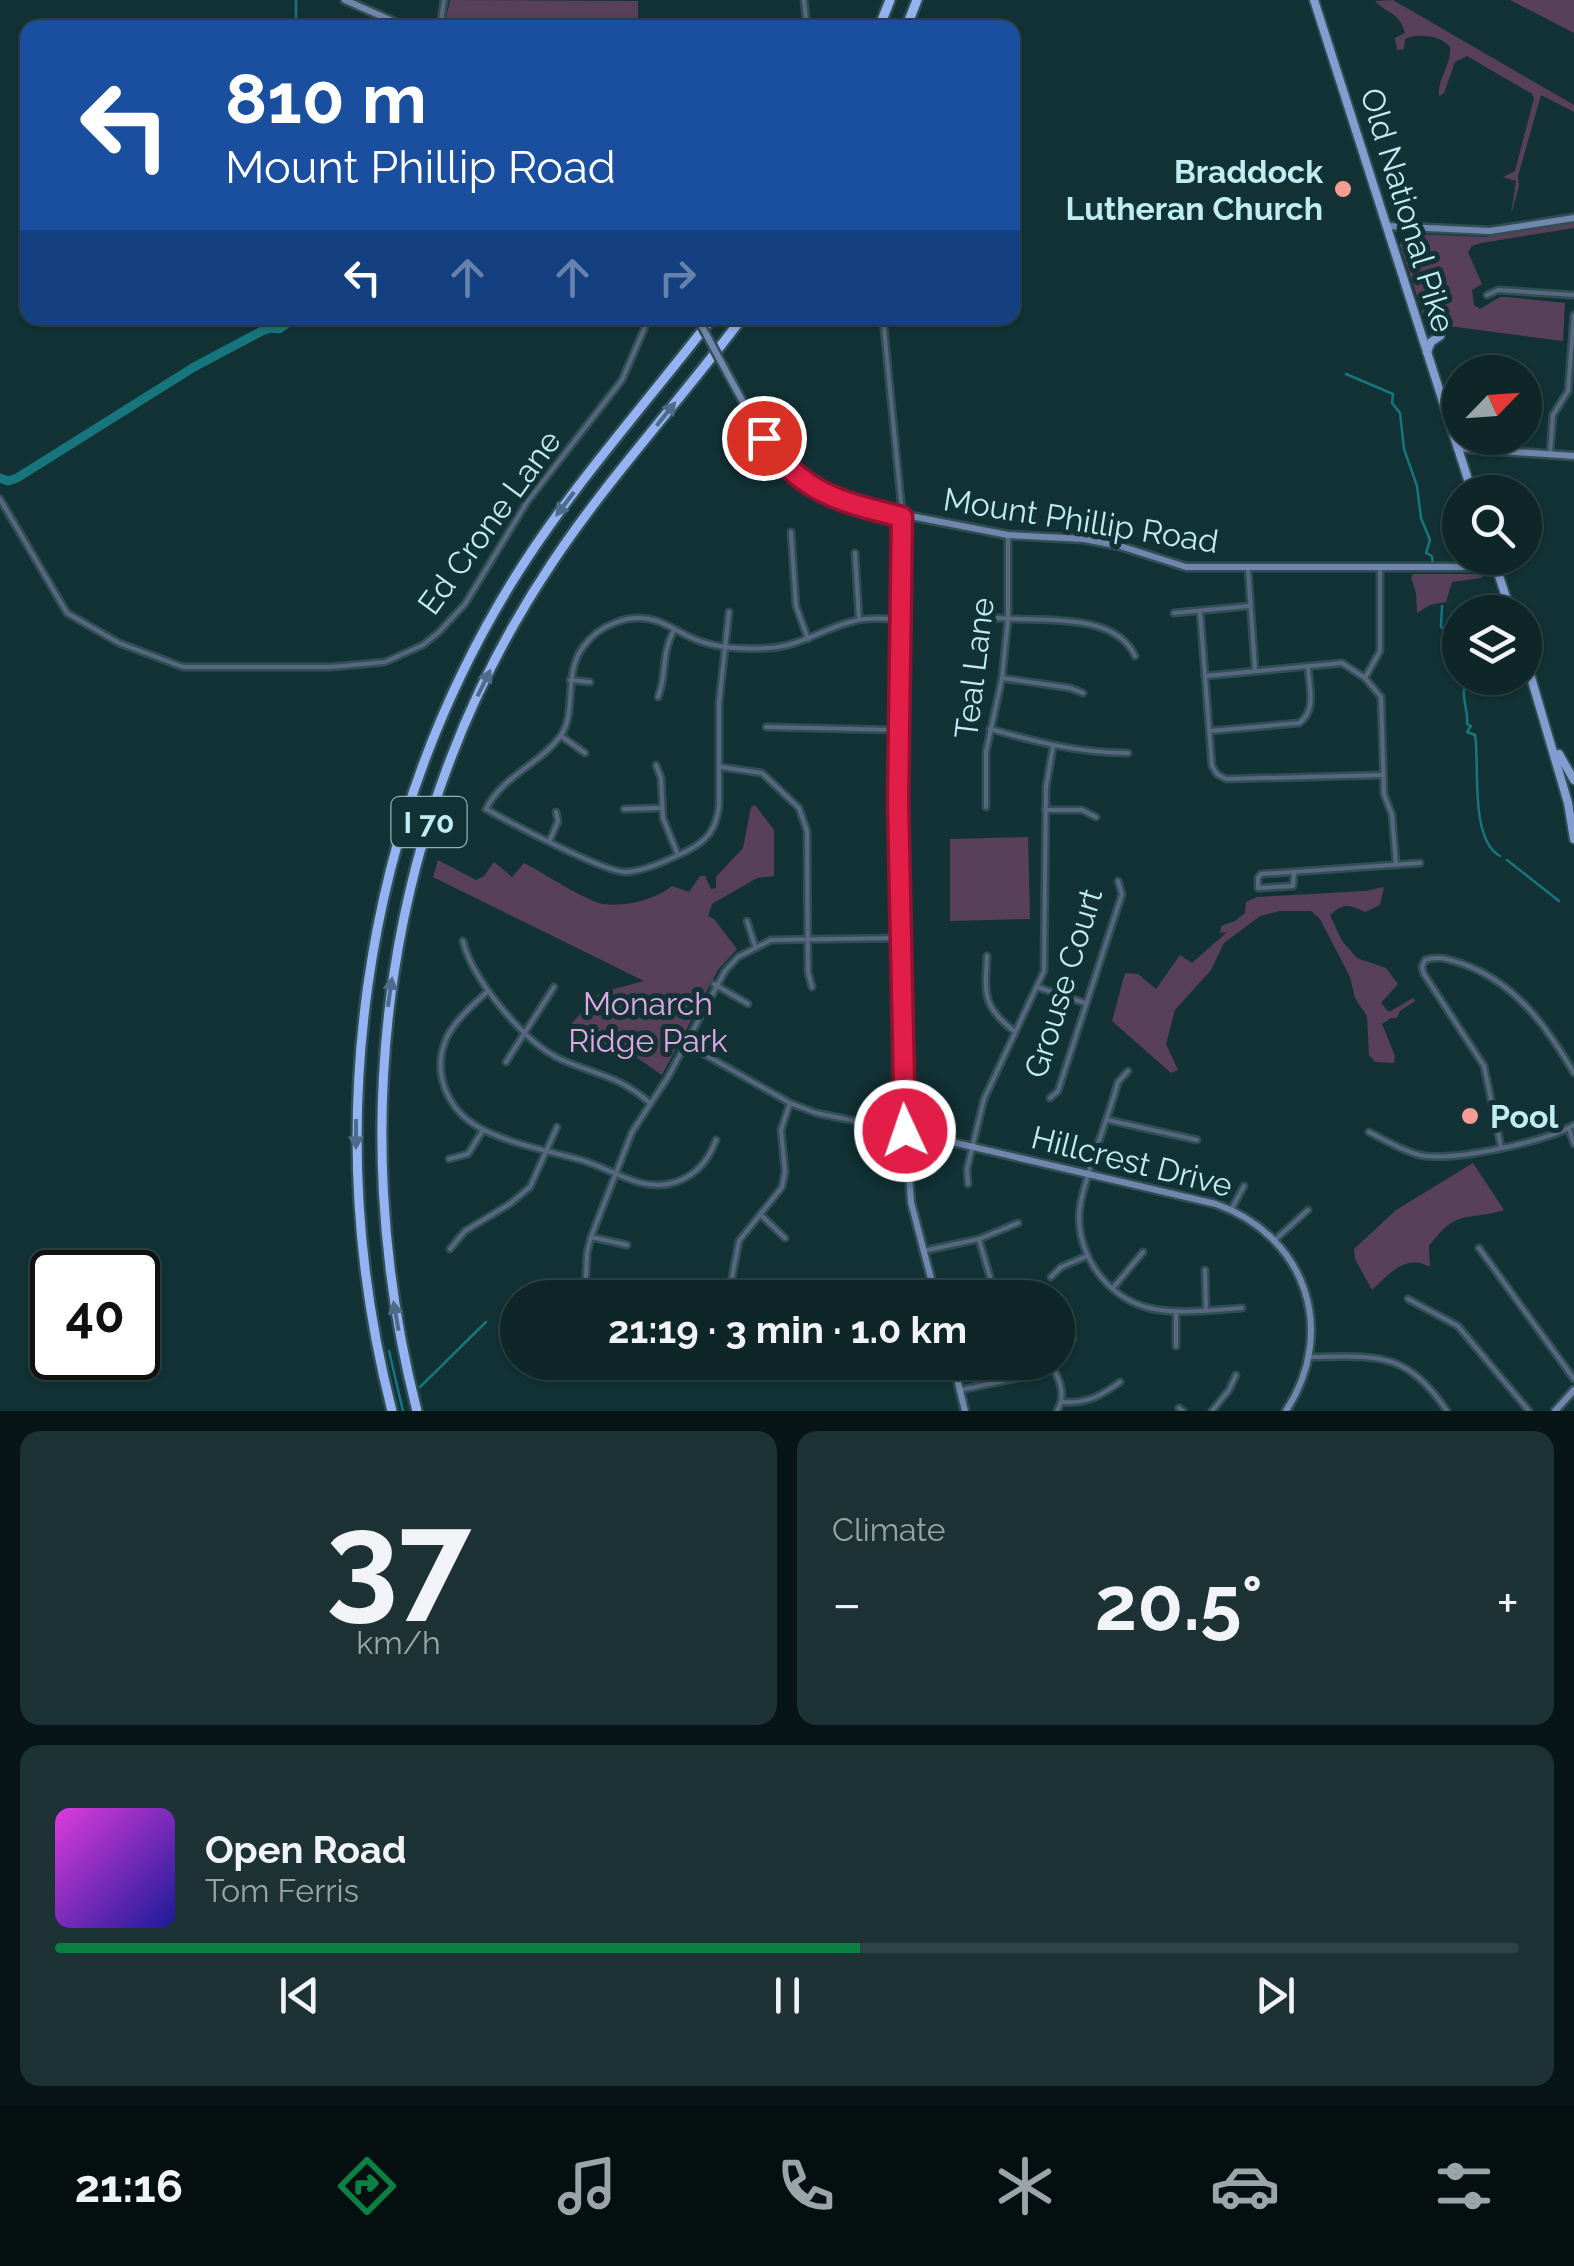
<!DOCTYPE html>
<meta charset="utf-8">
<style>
body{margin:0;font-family:Raleway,sans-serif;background:#1c3234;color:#f1f3f6;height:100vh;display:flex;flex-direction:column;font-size:38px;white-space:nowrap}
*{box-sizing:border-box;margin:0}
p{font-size:32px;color:#9ba5a8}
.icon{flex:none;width:55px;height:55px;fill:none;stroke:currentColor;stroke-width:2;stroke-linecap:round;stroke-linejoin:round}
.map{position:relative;height:1411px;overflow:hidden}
.details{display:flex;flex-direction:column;gap:20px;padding:20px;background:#081516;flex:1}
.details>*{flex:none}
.top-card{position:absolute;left:20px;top:20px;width:1000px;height:305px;border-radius:20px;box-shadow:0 2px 8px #0004,0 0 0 2px #2e4345;background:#1a4fa0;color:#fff;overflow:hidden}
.needle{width:65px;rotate:65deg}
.controls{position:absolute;left:1442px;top:355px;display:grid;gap:20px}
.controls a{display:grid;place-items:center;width:100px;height:100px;border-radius:50%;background:#0e2628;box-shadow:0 2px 8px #0004,0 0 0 2px #2e4345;font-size:50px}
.speed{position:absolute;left:30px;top:1250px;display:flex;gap:20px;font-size:50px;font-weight:700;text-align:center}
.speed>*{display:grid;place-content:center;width:130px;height:130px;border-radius:50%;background:#0e2628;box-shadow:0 2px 8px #0004,0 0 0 2px #2e4345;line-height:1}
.speed .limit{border:5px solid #111;border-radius:15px;background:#fff;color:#111}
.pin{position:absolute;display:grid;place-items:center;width:85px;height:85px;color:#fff;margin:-42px;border:5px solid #fff;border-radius:50%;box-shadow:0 2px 10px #0007}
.me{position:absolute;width:110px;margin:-55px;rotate:357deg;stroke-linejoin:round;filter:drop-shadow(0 0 8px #0008)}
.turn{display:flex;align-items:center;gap:35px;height:210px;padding:0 40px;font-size:45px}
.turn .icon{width:130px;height:130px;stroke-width:2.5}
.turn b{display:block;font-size:70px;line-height:85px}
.lanes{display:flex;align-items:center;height:95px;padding:0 40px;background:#0003;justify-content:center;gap:50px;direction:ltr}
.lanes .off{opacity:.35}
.big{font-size:75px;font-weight:700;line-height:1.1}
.details .tile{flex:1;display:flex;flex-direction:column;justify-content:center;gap:15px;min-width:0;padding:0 35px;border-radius:20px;background:#1c3234}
.details .dial{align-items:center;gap:0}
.dial b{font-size:130px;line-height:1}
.song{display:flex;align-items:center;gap:30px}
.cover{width:120px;height:120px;border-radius:15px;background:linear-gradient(135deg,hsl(300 70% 55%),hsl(240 70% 35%))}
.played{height:10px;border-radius:5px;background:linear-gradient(90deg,#0b8043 55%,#2e4345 55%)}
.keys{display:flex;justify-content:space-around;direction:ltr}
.heat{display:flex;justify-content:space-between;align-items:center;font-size:55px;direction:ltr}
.details .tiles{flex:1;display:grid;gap:20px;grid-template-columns:1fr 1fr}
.tile:last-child{grid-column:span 2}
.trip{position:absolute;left:500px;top:1280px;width:575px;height:100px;border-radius:50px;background:#0e2628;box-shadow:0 2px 8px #0004,0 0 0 2px #2e4345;font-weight:700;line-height:100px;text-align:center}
.dock{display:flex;height:160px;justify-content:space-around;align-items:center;background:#060f10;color:#9ba5a8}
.dock .icon{width:70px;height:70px}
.dock .selected{color:#0b8043}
.dock b{font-size:45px;color:#f1f3f6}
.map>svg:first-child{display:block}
.green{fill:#59405a}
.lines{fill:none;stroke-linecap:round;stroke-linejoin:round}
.stream{stroke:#17757e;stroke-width:2.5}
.river{stroke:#17757e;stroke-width:9}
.street-casing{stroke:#2e5054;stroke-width:9}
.secondary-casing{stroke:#2e5054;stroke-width:11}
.primary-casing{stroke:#2e5054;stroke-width:12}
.highway-casing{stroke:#2e5054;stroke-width:14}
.street{stroke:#59667f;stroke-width:4}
.secondary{stroke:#7285ad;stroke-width:6}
.primary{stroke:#849dd1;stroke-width:8}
.highway{stroke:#95b3f2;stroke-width:9}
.secondary-bridge-casing{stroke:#2e5054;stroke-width:11;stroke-linecap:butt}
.secondary-bridge{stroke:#7285ad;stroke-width:6}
.oneway{fill:#4d6c8b}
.route-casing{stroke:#92132f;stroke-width:25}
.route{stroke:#e11d48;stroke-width:18}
.poi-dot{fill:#f59c95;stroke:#123236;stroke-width:4}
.labels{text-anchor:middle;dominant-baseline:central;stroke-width:10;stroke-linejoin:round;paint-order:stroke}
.shield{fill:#123236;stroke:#8bb5ba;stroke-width:2.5}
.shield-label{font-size:30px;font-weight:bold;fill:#bfedf2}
.poi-label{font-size:32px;font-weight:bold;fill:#bfedf2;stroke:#123236;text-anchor:end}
.street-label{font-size:32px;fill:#bfedf2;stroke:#123236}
.park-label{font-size:32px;fill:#e3a6e7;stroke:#123236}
</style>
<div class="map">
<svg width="1574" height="1411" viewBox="0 0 1574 1411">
<rect width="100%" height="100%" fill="#123236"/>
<g class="green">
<path d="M450,0L638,1V27H444Z"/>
<path d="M1393,0L1574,105V112L1541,95L1518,176L1519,186L1511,214L1516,181L1503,177L1515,171L1534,98L1532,94L1467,56L1455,62L1444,93L1439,96C1437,79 1452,64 1450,47C1441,35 1417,33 1405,39L1404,49L1397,50L1395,38L1405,33C1398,10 1389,16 1375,1Z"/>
<path d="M1510,0H1574V33Z"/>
<path d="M1574,221V228L1481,243L1472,246L1468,252L1482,284L1472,290L1474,305L1480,309L1500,297H1508L1565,303L1563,341L1426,323L1400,245L1402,237L1413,234L1486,237Z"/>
<path d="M1413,574H1484L1481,578L1452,582L1446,602L1430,605L1417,613L1416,593L1411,577Z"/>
<path d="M755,805L774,830V876L757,878L712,904L708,916L714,919L737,949L718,970L662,1075L630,1053L566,1030L599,993L644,981L433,877L438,860L476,880L484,876L494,862L512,877L524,863C542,872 586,901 603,904C625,907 655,900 672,886L689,892L700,876H705L711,889L716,888V877L743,848L751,807Z"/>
<path d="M1028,837L1030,919L950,921V839Z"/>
<path d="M1384,887L1380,905L1365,912C1349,905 1345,902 1330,915L1342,941L1357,958L1386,968L1398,984L1381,1003L1389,1012L1413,998L1415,1001L1400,1011L1397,1018H1391L1382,1024L1395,1056L1394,1063L1375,1062L1369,1055L1367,1016L1355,998L1350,977L1320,919L1311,911H1280L1260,916L1224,943L1211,970L1175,1010L1166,1044L1178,1070L1171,1073L1112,1021L1125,973L1138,974L1156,989L1180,955L1192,963L1227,932L1220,933L1221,926L1235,921L1245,913L1246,902L1257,897L1365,891Z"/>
<path d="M1473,1163L1504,1210C1464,1222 1459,1207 1429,1246L1430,1267C1406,1253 1389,1274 1372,1290L1355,1259L1354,1249L1396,1210Z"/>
</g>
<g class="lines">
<g class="stream">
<path d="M296,28V0"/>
<path d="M1346,374L1393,394L1392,403L1400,413L1404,449L1417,486L1421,518L1430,540L1426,553L1432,556L1433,565"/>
<path d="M1442,606L1441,627L1451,630L1456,638L1452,651L1456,657L1450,668L1460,674"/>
<path d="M1460,675L1459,678L1467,681C1459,693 1469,711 1467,724L1471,726L1467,732L1475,735C1480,762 1469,839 1500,856"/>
<path d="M1507,860L1559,901"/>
<path d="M389,1351L403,1411"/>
<path d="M420,1387L486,1322"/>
</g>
<path class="river" d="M0,478L8,481L17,478L194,367L262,331L270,328L279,329L295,318"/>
<defs>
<g id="street">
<path d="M804,0L807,28"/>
<path d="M440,28L444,0"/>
<path d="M1487,295L1498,290L1574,295"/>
<path d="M883,318L902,512"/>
<path d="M1550,454L1553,415L1568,391L1574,315"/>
<path d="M0,499L67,613L119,643L183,667H331L385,662L423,645L438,633L465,604L527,502L622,380L649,318"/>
<path d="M791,532L796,606L808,639"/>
<path d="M855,553L859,619"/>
<path d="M1248,569L1255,669"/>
<path d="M1200,611L1212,766L1217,774L1226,779L1383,775"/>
<path d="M729,612L719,703V806C716,830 707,841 685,852C668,860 645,871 626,872C605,873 509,822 486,809C503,775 541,764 561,735C577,712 563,674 583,647C599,625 630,612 657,621C674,627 689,639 706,643C725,649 747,649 767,648C799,647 824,628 854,621C868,617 884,619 899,619"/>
<path d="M1174,613L1249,606"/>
<path d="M984,623L998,618C1038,622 1115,611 1135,656"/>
<path d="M1205,676L1342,663L1365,678L1381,697L1384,794L1392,815L1396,864"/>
<path d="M1002,678L1070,688L1083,693"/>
<path d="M1365,678L1380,651V568"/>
<path d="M570,680L590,682"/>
<path d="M658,697C668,671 660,657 674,630"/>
<path d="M766,727L897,730"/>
<path d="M990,729C1037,742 1079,753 1128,753"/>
<path d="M1210,731L1299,723C1317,711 1309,687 1308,667"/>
<path d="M561,736L585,753"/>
<path d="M656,765L661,778L663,818L678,855"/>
<path d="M721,767L762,773L799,808L807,831L808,972L812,987"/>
<path d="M986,807V752L1002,678L1008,619V535"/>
<path d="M624,809L661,808"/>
<path d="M1045,810H1082L1096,817"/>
<path d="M550,840L558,821L556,812"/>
<path d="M1294,872L1293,886L1258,888V878L1261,874L1278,873L1420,863"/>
<path d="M747,921L755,946"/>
<path d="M463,941C472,979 524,1042 560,1059C596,1075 618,1075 650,1103"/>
<path d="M987,956C985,994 982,1006 1014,1031"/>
<path d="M714,984L748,1004"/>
<path d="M1037,987L1085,1003"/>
<path d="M487,992C473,1005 456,1019 447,1037C431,1072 447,1110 480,1128C510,1144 549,1151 581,1160C610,1168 638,1190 668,1184C693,1179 708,1162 716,1140"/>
<path d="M681,1041L790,1103L816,1113L905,1131"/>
<path d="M506,1062L554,987"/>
<path d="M1128,1071L1118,1082C1107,1122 1090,1161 1081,1201C1071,1246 1103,1297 1149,1308C1178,1315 1212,1310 1242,1308"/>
<path d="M1050,1098L1058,1091L1122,894L1118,881"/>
<path d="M1108,1120L1197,1140"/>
<path d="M1569,1129L1574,1144"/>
<path d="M1369,1132C1385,1140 1402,1151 1420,1155C1452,1162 1545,1142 1574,1125"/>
<path d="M1501,1147L1484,1066L1424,974L1422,967L1425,960C1438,955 1450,960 1463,964C1516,983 1547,1027 1574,1073"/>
<path d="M449,1159L468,1154L483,1130"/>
<path d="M968,1184L967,1169L984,1099L1044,971L1046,787L1053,747"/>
<path d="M1231,1210L1244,1186"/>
<path d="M760,1214L785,1238"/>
<path d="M591,1237L627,1245"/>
<path d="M979,1239L996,1298"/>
<path d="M1275,1240L1308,1210"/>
<path d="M1479,1248L1574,1379"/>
<path d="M450,1249L465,1231L511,1203L530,1187L557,1127"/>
<path d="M923,1251L979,1239L1018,1223"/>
<path d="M1205,1270L1206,1310"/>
<path d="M1051,1277L1061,1267L1087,1256"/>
<path d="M1113,1288L1143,1252"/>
<path d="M585,1298L587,1253L591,1237L632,1132L668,1077L725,971L738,957L771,940L899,938"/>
<path d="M697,1298L715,1294L749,1298"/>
<path d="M728,1298L739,1241L782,1187L785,1172L781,1130L790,1103"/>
<path d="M1408,1299L1458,1326L1529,1411"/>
<path d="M1176,1346V1311"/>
<path d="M1058,1353L1073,1339"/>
<path d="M1311,1357C1379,1356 1406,1351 1447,1411"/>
<path d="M1050,1362C1059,1378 1067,1394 1057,1411"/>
<path d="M960,1390L1017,1378L1045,1362"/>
<path d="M1062,1402C1086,1404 1101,1396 1120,1382"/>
<path d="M1179,1408L1183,1411"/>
<path d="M1212,1411L1229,1390L1236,1375"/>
</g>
<g id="secondary">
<path d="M345,0L408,28"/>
<path d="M1386,226L1490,231L1574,218"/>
<path d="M720,360C752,417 778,480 844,503L1008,535L1084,539L1120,546L1186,567H1496"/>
<path d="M1457,448L1574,456"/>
<path d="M902,517L897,730L902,1080L911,1202L936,1298"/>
<path d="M905,1131L1216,1204C1306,1236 1338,1331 1286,1411"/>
<path d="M953,1362L965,1411"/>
<path d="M1555,1411L1574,1390"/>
</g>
<g id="primary">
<path d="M1314,0L1472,492"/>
<path d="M1427,352L1431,342L1440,336"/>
<path d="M1493,558L1511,612"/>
<path d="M1525,657L1568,803L1574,839"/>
<path d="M1559,754L1574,780"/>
</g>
<g id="highway">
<path d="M879,28L890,0"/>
<path d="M906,28L917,0"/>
<path d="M392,1411C320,1132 360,829 512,582C570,488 645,405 712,318"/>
<path d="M417,1411C343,1123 385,812 552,563C609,477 680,401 742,318"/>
</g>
</defs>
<use href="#street" class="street-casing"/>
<use href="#secondary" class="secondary-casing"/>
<use href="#primary" class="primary-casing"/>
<use href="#highway" class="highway-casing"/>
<use href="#street" class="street"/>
<use href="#secondary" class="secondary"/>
<use href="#primary" class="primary"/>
<use href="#highway" class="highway"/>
<defs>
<path id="secondary-bridge" d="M698,319L720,360"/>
</defs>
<use href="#secondary-bridge" class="secondary-bridge-casing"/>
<use href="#secondary-bridge" class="secondary-bridge"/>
</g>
<defs><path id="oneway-solid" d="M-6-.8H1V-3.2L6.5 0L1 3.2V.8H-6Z" transform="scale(2.5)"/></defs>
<g class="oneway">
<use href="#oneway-solid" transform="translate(666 414) rotate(-51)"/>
<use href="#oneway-solid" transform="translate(565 504) rotate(127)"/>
<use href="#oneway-solid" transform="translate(484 683) rotate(-64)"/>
<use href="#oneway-solid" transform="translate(390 992) rotate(-82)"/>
<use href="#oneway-solid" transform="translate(356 1134) rotate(90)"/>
<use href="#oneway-solid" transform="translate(396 1316) rotate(-100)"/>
</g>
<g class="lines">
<defs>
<path id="route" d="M764,438C801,493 841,502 902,517L898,800L905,1131"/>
</defs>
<use href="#route" class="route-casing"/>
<use href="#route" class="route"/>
</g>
<g class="poi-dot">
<circle cx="1343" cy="189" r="10"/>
<circle cx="1470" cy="1116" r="10"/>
</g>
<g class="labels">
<rect class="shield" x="391.5" y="797" width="75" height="50" rx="8"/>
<g class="shield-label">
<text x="429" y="822">I 70</text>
</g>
<g class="poi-label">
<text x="1323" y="171">Braddock<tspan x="1323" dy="37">Lutheran Church</tspan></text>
<text x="1490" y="1116" text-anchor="start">Pool</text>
</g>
<g class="street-label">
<text transform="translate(1408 210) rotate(73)">Old National Pike</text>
<text transform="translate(1081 520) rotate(9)">Mount Phillip Road</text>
<text transform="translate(489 522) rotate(-54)">Ed Crone Lane</text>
<text transform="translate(974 668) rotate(-83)">Teal Lane</text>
<text transform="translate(1063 983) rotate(-73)">Grouse Court</text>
<text transform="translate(1132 1161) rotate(14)">Hillcrest Drive</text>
</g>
<g class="park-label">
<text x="648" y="1003">Monarch<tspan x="648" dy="37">Ridge Park</tspan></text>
</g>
</g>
</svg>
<div class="controls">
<a><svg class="needle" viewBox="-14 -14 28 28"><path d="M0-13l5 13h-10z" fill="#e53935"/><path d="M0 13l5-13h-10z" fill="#9ba5a8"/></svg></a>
<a><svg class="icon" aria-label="search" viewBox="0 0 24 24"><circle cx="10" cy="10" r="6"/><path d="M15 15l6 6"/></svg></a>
<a><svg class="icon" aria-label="layers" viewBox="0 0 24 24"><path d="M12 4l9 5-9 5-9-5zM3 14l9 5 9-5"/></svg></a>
</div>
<div class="speed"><div class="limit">40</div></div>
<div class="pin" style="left:764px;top:438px;background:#d93025"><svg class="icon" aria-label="arrive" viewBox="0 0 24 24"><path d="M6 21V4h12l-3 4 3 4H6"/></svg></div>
<svg class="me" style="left:905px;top:1131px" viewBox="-20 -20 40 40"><circle r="17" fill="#e11d48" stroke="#fff" stroke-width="3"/><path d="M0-11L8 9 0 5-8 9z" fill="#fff"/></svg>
<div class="trip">21:19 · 3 min · 1.0 km</div>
<div class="top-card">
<div class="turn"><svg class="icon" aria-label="left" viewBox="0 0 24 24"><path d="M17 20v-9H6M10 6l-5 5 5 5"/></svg><div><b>810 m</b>Mount Phillip Road</div></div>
<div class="lanes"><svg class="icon" aria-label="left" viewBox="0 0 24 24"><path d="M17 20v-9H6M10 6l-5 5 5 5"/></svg><svg class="icon off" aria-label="ahead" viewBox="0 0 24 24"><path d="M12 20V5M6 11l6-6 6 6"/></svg><svg class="icon off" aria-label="ahead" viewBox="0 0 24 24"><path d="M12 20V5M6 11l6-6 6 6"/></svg><svg class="icon off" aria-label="right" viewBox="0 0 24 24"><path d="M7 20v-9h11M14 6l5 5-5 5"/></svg></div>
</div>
</div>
<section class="details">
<div class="tiles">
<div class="tile dial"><b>37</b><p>km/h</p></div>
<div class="tile"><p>Climate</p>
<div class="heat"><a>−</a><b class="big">20.5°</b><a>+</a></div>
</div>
<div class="tile">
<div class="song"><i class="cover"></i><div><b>Open Road</b><p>Tom Ferris</p></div></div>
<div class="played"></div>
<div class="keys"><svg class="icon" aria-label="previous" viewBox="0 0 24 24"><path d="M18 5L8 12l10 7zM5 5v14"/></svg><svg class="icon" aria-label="pause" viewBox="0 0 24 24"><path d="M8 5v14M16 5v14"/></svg><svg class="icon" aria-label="next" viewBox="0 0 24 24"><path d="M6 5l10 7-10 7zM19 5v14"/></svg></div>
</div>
</div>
</section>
<nav class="dock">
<b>21:16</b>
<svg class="icon selected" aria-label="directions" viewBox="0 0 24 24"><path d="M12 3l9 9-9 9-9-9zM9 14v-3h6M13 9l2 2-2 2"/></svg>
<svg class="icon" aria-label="music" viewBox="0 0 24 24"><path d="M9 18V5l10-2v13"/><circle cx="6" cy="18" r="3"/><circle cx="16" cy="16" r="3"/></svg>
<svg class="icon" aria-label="phone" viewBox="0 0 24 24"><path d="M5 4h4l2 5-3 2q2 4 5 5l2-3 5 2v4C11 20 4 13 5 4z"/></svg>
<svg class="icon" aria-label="climate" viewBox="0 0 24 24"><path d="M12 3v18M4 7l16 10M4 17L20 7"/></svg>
<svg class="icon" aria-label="car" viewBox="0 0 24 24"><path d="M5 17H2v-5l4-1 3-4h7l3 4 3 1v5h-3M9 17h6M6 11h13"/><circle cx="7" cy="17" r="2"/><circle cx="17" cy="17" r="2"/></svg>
<svg class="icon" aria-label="filters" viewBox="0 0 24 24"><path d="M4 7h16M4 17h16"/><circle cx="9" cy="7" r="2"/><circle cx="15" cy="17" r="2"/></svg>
</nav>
